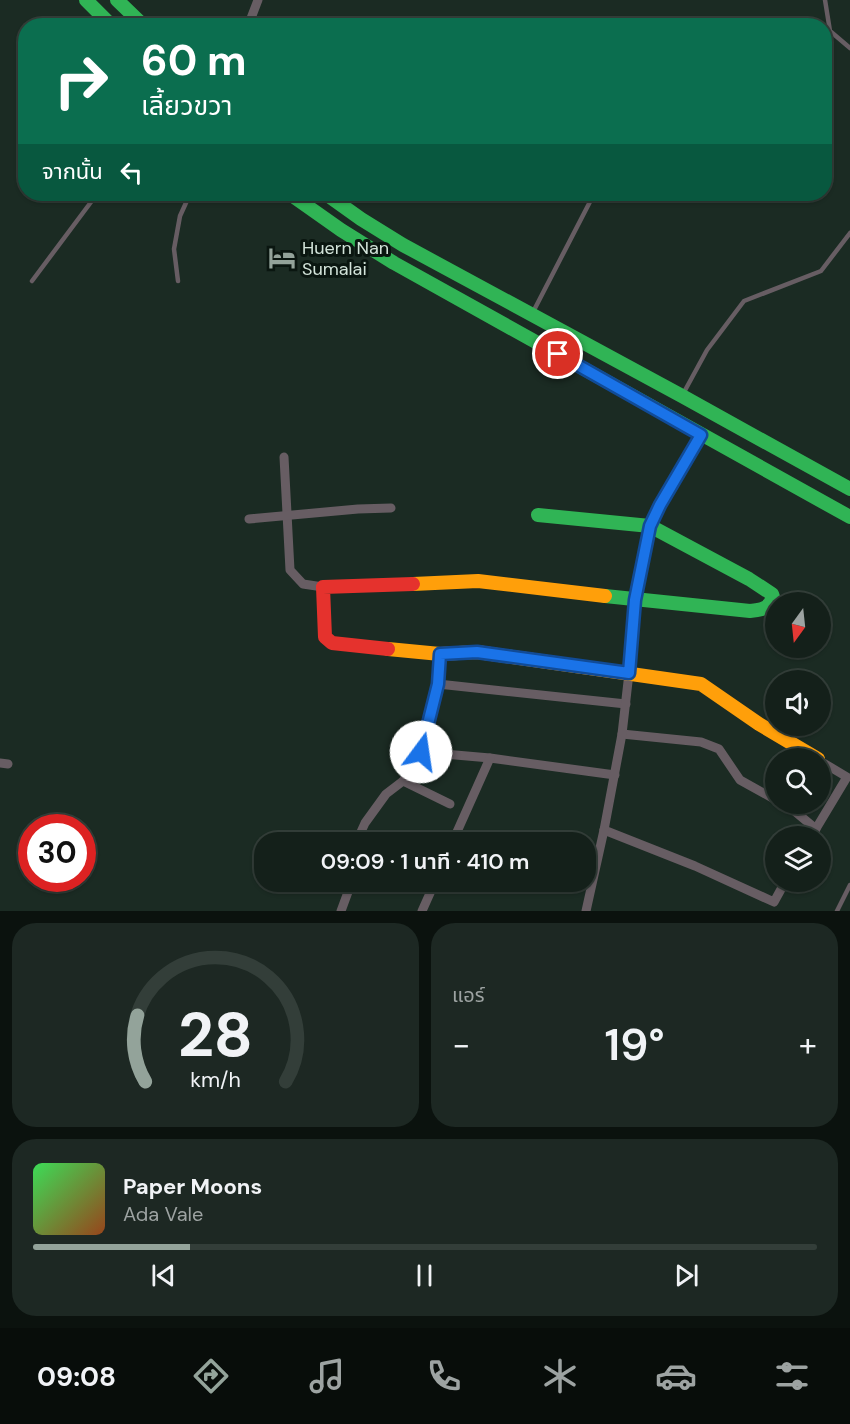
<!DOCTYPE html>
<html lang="th">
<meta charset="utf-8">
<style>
body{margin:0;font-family:"DM Sans","Noto Sans Thai",sans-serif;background:#1d2823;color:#f1f3f6;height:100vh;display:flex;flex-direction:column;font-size:22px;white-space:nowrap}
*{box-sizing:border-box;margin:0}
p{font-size:20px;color:#9da3a2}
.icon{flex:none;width:33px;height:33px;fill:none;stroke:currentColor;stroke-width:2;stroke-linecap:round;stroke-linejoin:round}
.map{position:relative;height:911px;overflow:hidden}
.sheet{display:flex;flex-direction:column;gap:12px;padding:12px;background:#0b120e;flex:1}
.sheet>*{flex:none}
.top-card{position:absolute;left:18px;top:18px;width:814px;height:183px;border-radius:24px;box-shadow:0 2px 4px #0004,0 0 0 2px #333e39;background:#0b6e4f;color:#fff;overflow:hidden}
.needle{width:39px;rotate:195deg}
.tools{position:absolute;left:765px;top:592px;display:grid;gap:12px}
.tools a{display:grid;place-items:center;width:66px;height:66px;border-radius:50%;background:#14201a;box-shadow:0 2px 4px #0004,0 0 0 2px #333e39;font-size:30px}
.speed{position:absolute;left:18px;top:814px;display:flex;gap:12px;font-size:30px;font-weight:700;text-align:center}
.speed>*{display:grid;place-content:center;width:78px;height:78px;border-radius:50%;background:#14201a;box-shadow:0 2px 4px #0004,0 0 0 2px #333e39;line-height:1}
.speed .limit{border:9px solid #d22;background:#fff;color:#111}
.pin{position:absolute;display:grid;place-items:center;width:51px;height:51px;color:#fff;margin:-26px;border:3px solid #fff;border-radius:50%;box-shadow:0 2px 6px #0007}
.me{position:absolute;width:66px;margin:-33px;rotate:14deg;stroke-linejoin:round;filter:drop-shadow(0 0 4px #0008)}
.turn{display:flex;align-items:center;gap:21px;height:126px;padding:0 24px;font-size:27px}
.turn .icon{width:78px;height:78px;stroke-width:2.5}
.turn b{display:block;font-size:42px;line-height:51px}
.then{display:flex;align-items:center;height:57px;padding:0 24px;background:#0003;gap:12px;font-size:22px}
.big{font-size:45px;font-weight:600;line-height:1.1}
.sheet .widget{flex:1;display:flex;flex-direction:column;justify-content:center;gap:9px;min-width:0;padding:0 21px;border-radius:24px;background:#1d2823}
.sheet .dial{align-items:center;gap:0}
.dial svg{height:156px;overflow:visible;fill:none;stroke:#333e39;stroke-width:7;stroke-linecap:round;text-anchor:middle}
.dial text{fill:#f1f3f6;stroke:none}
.song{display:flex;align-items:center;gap:18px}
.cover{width:72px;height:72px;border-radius:9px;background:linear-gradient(135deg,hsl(130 70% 55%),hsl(20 70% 35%))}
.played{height:6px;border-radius:3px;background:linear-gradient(90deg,#93a39a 20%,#333e39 20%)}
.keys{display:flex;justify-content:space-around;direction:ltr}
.heat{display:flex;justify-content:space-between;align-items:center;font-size:33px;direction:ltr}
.sheet .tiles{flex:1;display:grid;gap:12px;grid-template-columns:1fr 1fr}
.widget:last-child{grid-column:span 2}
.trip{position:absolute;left:254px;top:832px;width:342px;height:60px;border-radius:24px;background:#14201a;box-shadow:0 2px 4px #0004,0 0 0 2px #333e39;font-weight:600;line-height:60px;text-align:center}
.dock{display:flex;height:96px;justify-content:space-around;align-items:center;background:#080d0a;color:#9da3a2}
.dock .icon{width:42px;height:42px}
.dock .current{color:#93a39a}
.dock b{font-size:27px;color:#f1f3f6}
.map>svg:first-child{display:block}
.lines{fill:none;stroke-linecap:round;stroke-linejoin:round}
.lane{stroke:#675d63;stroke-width:4.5}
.street{stroke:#675d63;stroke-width:9}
.fast{stroke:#30b455;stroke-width:14}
.slow{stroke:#ff9f0a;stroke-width:14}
.jam{stroke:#e5322d;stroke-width:14}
.route-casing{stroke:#114b97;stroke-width:15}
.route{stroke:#1a73e8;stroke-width:10}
.labels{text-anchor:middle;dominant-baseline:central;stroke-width:6;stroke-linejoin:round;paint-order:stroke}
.poi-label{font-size:18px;fill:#d3e4da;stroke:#0a1610;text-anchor:start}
</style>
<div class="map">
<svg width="850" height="911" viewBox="0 0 850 911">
<rect width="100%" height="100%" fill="#1b2b23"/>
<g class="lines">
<g class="lane">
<path d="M825,0L830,31L850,48"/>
<path d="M613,194L621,198"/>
<path d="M32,281L97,194"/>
<path d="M178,281L174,249L180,216L190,194"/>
<path d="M532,314L594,194"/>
<path d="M683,394L707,350L744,301L821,271L850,233"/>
<path d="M837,911L850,885"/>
</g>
<g class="street">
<path d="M248,26L258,0"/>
<path d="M284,457L290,570L303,584L323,587"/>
<path d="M249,519L358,509L391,508"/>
<path d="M440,654L438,684L421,752L490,758L615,775"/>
<path d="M438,684L626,704"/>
<path d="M622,734L701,742L719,749L740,780L776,800"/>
<path d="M0,763L8,764"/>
<path d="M403,781L421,752"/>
<path d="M783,804L792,809L816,829"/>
<path d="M604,830L695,866L774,902L785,882"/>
<path d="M811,837L847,777L820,761"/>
<path d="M356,843L365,823L386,794L403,781L450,804"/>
<path d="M452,843L490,758"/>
<path d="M341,911L348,892L349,882"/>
<path d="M422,911L435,882"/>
<path d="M586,911L604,830L622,734L629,673L635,600L646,542L650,526L660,505L701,435"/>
</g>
<g class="fast">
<path d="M86,0L112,26"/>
<path d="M117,0L144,26"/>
<path d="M290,194L341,230L394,263L850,517"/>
<path d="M326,194L361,219L403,245L682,396L850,489"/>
<path d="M538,515L650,526L749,579L772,594L773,597C769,609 761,610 750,611L605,596"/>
</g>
<g class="slow">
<path d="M413,584L478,581L605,596"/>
<path d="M388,649L440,654L477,652L701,684L759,724L818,759"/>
</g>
<path class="jam" d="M388,649L332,643L325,637L323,587L413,584"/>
</g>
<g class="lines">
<defs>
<path id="route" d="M421,752L438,684L440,654L477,652L629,673L635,600L650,526L660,505L701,435L558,354"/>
</defs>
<use href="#route" class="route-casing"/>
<use href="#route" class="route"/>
</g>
<defs>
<symbol id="hotel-bare" viewBox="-9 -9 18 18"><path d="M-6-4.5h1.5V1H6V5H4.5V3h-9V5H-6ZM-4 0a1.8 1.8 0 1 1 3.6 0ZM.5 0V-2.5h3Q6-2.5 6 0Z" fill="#93a39a" stroke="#0a1610" stroke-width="2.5" paint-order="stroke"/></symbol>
</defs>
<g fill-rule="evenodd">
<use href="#hotel-bare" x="263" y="239" width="38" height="38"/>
</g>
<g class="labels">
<g class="poi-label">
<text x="302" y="248">Huern Nan<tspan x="302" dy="21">Sumalai</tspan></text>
</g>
</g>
</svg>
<div class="tools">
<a><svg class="needle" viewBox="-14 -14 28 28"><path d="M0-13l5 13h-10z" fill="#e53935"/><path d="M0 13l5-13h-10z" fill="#9da3a2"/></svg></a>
<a><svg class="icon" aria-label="sound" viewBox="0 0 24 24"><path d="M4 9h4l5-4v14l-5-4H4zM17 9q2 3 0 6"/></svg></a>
<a><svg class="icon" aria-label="search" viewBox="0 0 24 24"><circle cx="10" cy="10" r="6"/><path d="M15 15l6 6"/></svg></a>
<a><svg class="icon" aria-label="layers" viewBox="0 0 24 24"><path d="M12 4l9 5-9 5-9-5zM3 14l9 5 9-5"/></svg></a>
</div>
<div class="speed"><div class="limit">30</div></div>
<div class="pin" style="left:558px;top:354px;background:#d93025"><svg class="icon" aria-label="arrive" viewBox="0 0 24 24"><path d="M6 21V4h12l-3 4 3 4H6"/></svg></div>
<svg class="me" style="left:421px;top:752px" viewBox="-20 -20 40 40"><circle r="19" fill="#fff"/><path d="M0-13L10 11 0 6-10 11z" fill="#1a73e8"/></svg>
<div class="trip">09:09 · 1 นาที · 410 m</div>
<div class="top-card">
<div class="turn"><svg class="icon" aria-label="right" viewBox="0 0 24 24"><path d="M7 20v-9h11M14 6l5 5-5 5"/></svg><div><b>60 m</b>เลี้ยวขวา</div></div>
<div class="then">จากนั้น<svg class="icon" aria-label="left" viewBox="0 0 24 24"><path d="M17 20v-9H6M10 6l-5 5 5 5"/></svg></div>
</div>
</div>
<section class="sheet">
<div class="tiles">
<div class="widget dial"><svg viewBox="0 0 100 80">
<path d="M14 69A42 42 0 1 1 86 69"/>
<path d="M14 69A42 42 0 0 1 10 35" stroke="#93a39a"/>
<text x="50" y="56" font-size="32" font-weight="700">28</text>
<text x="50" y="72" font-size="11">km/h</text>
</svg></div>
<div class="widget"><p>แอร์</p>
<div class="heat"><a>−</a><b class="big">19°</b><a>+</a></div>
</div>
<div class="widget">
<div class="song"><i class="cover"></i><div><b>Paper Moons</b><p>Ada Vale</p></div></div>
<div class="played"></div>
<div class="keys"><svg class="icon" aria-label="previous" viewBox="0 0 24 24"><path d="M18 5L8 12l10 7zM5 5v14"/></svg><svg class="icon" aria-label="pause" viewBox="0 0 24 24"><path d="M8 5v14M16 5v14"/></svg><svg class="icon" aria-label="next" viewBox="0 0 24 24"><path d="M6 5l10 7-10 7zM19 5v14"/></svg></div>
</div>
</div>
</section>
<nav class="dock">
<b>09:08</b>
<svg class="icon current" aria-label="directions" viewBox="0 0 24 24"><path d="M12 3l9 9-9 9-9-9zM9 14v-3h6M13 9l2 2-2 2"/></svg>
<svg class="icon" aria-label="music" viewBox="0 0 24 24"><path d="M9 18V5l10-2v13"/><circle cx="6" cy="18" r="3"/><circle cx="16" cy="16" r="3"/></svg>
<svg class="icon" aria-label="phone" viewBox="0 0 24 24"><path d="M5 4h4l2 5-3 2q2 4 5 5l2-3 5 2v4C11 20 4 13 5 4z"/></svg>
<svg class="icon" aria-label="climate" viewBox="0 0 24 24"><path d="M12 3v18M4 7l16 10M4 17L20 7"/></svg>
<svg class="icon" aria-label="car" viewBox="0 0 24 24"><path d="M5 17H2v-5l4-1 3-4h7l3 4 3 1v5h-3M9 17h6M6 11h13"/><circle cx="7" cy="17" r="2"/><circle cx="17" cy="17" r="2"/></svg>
<svg class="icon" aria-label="filters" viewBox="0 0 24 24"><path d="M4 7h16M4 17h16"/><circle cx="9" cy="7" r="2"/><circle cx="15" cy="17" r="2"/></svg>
</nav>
